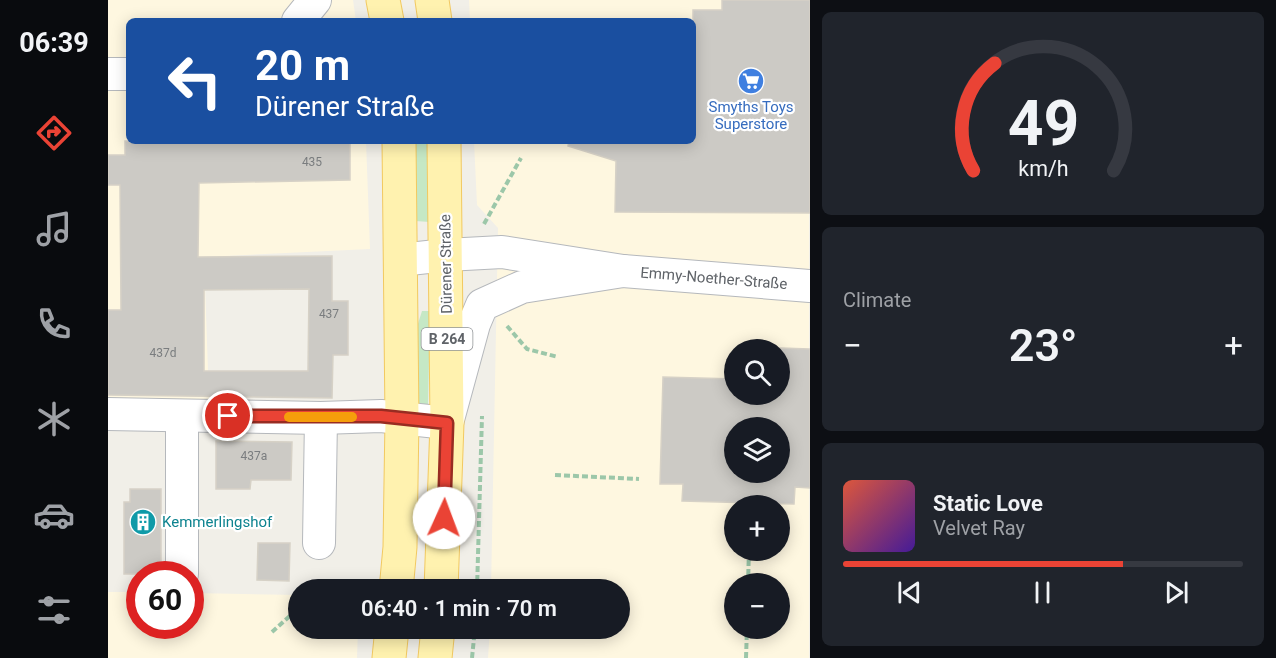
<!DOCTYPE html>
<meta charset="utf-8">
<style>
body{margin:0;font-family:Roboto,sans-serif;background:#20242c;color:#f1f3f6;height:100vh;display:flex;flex-direction:column;font-size:22px;white-space:nowrap}
*{box-sizing:border-box;margin:0}
p{font-size:20px;color:#9ea1a6}
.icon{flex:none;width:33px;height:33px;fill:none;stroke:currentColor;stroke-width:2;stroke-linecap:round;stroke-linejoin:round}
.map{position:relative;flex:1;overflow:hidden}
.drawer{display:flex;flex-direction:column;gap:12px;padding:12px;background:#0d0f14;width:466px}
.drawer>*{flex:none}
.banner{position:absolute;left:18px;top:18px;width:570px;height:126px;border-radius:9px;box-shadow:0 3px 15px #0003;background:#1a4fa0;color:#fff;overflow:hidden}
.fabs{position:absolute;left:616px;top:339px;display:grid;gap:12px}
.fabs a{display:grid;place-items:center;width:66px;height:66px;border-radius:50%;background:#171b24;box-shadow:0 3px 15px #0003;font-size:30px}
.speed{position:absolute;left:18px;top:561px;display:flex;gap:12px;font-size:30px;font-weight:700;text-align:center}
.speed>*{display:grid;place-content:center;width:78px;height:78px;border-radius:50%;background:#171b24;box-shadow:0 3px 15px #0003;line-height:1}
.speed .limit{border:9px solid #d22;background:#fff;color:#111}
.pin{position:absolute;display:grid;place-items:center;width:51px;height:51px;color:#fff;margin:-26px;border:3px solid #fff;border-radius:50%;box-shadow:0 2px 6px #0007}
.me{position:absolute;width:66px;margin:-33px;rotate:2deg;stroke-linejoin:round;filter:drop-shadow(0 0 4px #0008)}
.turn{display:flex;align-items:center;gap:21px;height:126px;padding:0 30px;font-size:27px}
.turn .icon{width:78px;height:78px;stroke-width:2.5}
.turn b{display:block;font-size:42px;line-height:51px}
.big{font-size:45px;font-weight:600;line-height:1.1}
.drawer .card{flex:1;display:flex;flex-direction:column;justify-content:center;gap:9px;min-width:0;padding:0 21px;border-radius:9px;background:#20242c}
.drawer .dial{align-items:center;gap:0}
.dial svg{height:156px;overflow:visible;fill:none;stroke:#363941;stroke-width:7;stroke-linecap:round;text-anchor:middle}
.dial text{fill:#f1f3f6;stroke:none}
.song{display:flex;align-items:center;gap:18px}
.cover{width:72px;height:72px;border-radius:9px;background:linear-gradient(135deg,hsl(10 70% 55%),hsl(260 70% 35%))}
.played{height:6px;border-radius:3px;background:linear-gradient(90deg,#ea4335 70%,#363941 70%)}
.keys{display:flex;justify-content:space-around;direction:ltr}
.heat{display:flex;justify-content:space-between;align-items:center;font-size:33px;direction:ltr}
.trip{position:absolute;left:180px;top:579px;width:342px;height:60px;border-radius:30px;background:#171b24;box-shadow:0 3px 15px #0003;font-weight:600;line-height:60px;text-align:center}
main{display:flex;flex:1;min-height:0}
.dock{display:flex;flex-direction:column;width:108px;justify-content:space-around;align-items:center;background:#090b0e;color:#9ea1a6}
.dock .icon{width:42px;height:42px}
.dock .current{color:#ea4335}
.dock b{font-size:27px;color:#f1f3f6}
.map>svg:first-child{display:block}
.commercial{fill:#fef7e0;fill-rule:evenodd}
.green{fill:#c5e8c5}
.building{fill:#cccac5;stroke:#d6d1c6;stroke-width:1.5;fill-rule:evenodd}
.lines{fill:none;stroke-linecap:round;stroke-linejoin:round}
.minor-casing{stroke:#b5b8bc;stroke-width:34}
.major-casing{stroke:#f2c960;stroke-width:35}
.path{stroke:#9cc7a9;stroke-width:4;stroke-dasharray:6 3;stroke-linecap:butt}
.minor{stroke:#fff;stroke-width:32}
.major{stroke:#fff2af;stroke-width:33}
.route-casing{stroke:#982c22;stroke-width:15}
.route{stroke:#ea4335;stroke-width:10}
.slow{stroke:#f59e0b;stroke-width:10}
.labels{text-anchor:middle;dominant-baseline:central;stroke-width:4.5;stroke-linejoin:round;paint-order:stroke}
.number-label{font-size:12px;fill:#7a7d7f}
.shield{fill:#fff;stroke:#8f9295;stroke-width:1.5}
.shield-label{font-size:14px;font-weight:bold;fill:#5f6368}
.shop-label{font-size:15px;fill:#366cbe;stroke:#fff}
.street-label{font-size:15px;fill:#5f6368;stroke:#fff}
.culture-label{font-size:15px;fill:#0d838f;stroke:#fff;text-anchor:start}
</style>
<main>
<nav class="dock">
<b>06:39</b>
<svg class="icon current" aria-label="directions" viewBox="0 0 24 24"><path d="M12 3l9 9-9 9-9-9zM9 14v-3h6M13 9l2 2-2 2"/></svg>
<svg class="icon" aria-label="music" viewBox="0 0 24 24"><path d="M9 18V5l10-2v13"/><circle cx="6" cy="18" r="3"/><circle cx="16" cy="16" r="3"/></svg>
<svg class="icon" aria-label="phone" viewBox="0 0 24 24"><path d="M5 4h4l2 5-3 2q2 4 5 5l2-3 5 2v4C11 20 4 13 5 4z"/></svg>
<svg class="icon" aria-label="climate" viewBox="0 0 24 24"><path d="M12 3v18M4 7l16 10M4 17L20 7"/></svg>
<svg class="icon" aria-label="car" viewBox="0 0 24 24"><path d="M5 17H2v-5l4-1 3-4h7l3 4 3 1v5h-3M9 17h6M6 11h13"/><circle cx="7" cy="17" r="2"/><circle cx="17" cy="17" r="2"/></svg>
<svg class="icon" aria-label="filters" viewBox="0 0 24 24"><path d="M4 7h16M4 17h16"/><circle cx="9" cy="7" r="2"/><circle cx="15" cy="17" r="2"/></svg>
</nav>
<div class="map">
<svg width="702" height="658" viewBox="0 0 702 658">
<rect width="100%" height="100%" fill="#f1efe8"/>
<g class="commercial">
<path d="M0,0H245L248,21H21V141H258L262,249L96,257L101,399L0,400Z"/>
<path d="M361,0H701V658H380L382,629L512,628V590L383,589L390,228L369,205L366,141H585V21H362ZM627,350H672V394H627ZM627,428H672V472H627ZM627,506H672V550H627ZM627,584H672V628H627Z"/>
<path d="M0,592H31L32,626H82L83,593L190,595V628L250,629L249,658H0Z"/>
</g>
<g class="green">
<path d="M307,141H319L323,148L322,222L307,221Z"/>
<path d="M314,311H322L320,407L316,408L305,397L307,333Z"/>
</g>
<g class="building">
<path d="M614,0H702V213L507,212L508,161L460,146L461,141H585V10H614Z"/>
<path d="M17,141H242V180L91,183L90,257L224,256V301H240V355H225L224,398L0,395V310H13L12,185H0V155H17ZM201,289L200,371H96V290Z"/>
<path d="M672,348L702,349V488L687,487L686,504L574,501L575,484H552L555,377L627,379V394H672ZM627,428H672V472H627Z"/>
<path d="M108,441L184,442L183,480H143L142,489H108Z"/>
<path d="M22,489H53V574H16V502H22Z"/>
<path d="M150,543H182L181,581L149,580Z"/>
</g>
<g class="lines">
<defs>
<g id="minor">
<path d="M190,21L207,0"/>
<path d="M0,74H21"/>
<path id="s1" d="M292,260L338,255L394,252L515,271L702,286"/>
<path d="M0,414L213,418L273,416L339,423L366,324L374,305L414,287L515,271"/>
<path d="M74,416V574"/>
<path d="M211,543L213,418"/>
</g>
<g id="major">
<path d="M275,0L279,21"/>
<path d="M324,0L327,21"/>
<path d="M288,590L292,547L294,419L291,141"/>
<path d="M333,590L339,423L336,141"/>
<path d="M281,658L284,628"/>
<path d="M327,658L330,628"/>
</g>
</defs>
<use href="#minor" class="minor-casing"/>
<use href="#major" class="major-casing"/>
<g class="path">
<path d="M376,224L413,158"/>
<path d="M399,326L419,349L450,357"/>
<path d="M447,475L531,479"/>
<path d="M640,584L641,550"/>
<path d="M369,590L374,416"/>
<path d="M164,632L185,613L190,612"/>
<path d="M364,658L367,628"/>
<path d="M638,658L639,628"/>
</g>
<use href="#minor" class="minor"/>
<use href="#major" class="major"/>
</g>
<g class="lines">
<defs>
<path id="route" d="M120,416H273L339,423L336,518"/>
</defs>
<use href="#route" class="route-casing"/>
<use href="#route" class="route"/>
<path class="slow" d="M181,417H244"/>
</g>
<defs>
<symbol id="supermarket-disc" viewBox="-11 -11 22 22"><circle r="9.5" fill="#3f7fe0" stroke="#fff"/><path d="M-6-5.5h2.5l.6 2H6L4.5 2H-2.5L-4.4-4H-6ZM-1.5 3.2a1.3 1.3 0 1 0 .1 0ZM3 3.2a1.3 1.3 0 1 0 .1 0Z" fill="#fff"/></symbol>
<symbol id="building-disc" viewBox="-11 -11 22 22"><circle r="9.5" fill="#0f9aa8" stroke="#fff"/><path d="M-4-6H4V6H1V3H-1V6H-4ZM-2.5-4.3h1.7v1.8h-1.7ZM.8-4.3h1.7v1.8H.8ZM-2.5-1h1.7V.8h-1.7ZM.8-1h1.7V.8H.8Z" fill="#fff"/></symbol>
</defs>
<g fill-rule="evenodd">
<use href="#supermarket-disc" x="628" y="66" width="30" height="30"/>
<use href="#building-disc" x="20" y="507" width="30" height="30"/>
</g>
<g class="labels">
<g class="number-label">
<text x="204" y="162">435</text>
<text x="221" y="314">437</text>
<text x="55" y="353">437d</text>
<text x="146" y="456">437a</text>
</g>
<rect class="shield" x="313.5" y="328" width="51" height="22" rx="4.5"/>
<g class="shield-label">
<text x="339" y="339">B 264</text>
</g>
<g class="shop-label">
<text x="643" y="107">Smyths Toys<tspan x="643" dy="17">Superstore</tspan></text>
</g>
<g class="street-label">
<text transform="translate(338 264) rotate(-91)">Dürener Straße</text>
<text stroke="none"><textPath href="#s1" startOffset="316">Emmy-Noether-Straße</textPath></text>
</g>
<g class="culture-label">
<text x="54" y="522">Kemmerlingshof</text>
</g>
</g>
</svg>
<div class="fabs">
<a><svg class="icon" aria-label="search" viewBox="0 0 24 24"><circle cx="10" cy="10" r="6"/><path d="M15 15l6 6"/></svg></a>
<a><svg class="icon" aria-label="layers" viewBox="0 0 24 24"><path d="M12 4l9 5-9 5-9-5zM3 14l9 5 9-5"/></svg></a>
<a>+</a>
<a>−</a>
</div>
<div class="speed"><div class="limit">60</div></div>
<div class="pin" style="left:120px;top:416px;background:#d93025"><svg class="icon" aria-label="arrive" viewBox="0 0 24 24"><path d="M6 21V4h12l-3 4 3 4H6"/></svg></div>
<svg class="me" style="left:336px;top:518px" viewBox="-20 -20 40 40"><circle r="19" fill="#fff"/><path d="M0-13L10 11 0 6-10 11z" fill="#ea4335"/></svg>
<div class="trip">06:40 · 1 min · 70 m</div>
<div class="banner">
<div class="turn"><svg class="icon" aria-label="left" viewBox="0 0 24 24"><path d="M17 20v-9H6M10 6l-5 5 5 5"/></svg><div><b>20 m</b>Dürener Straße</div></div>
</div>
</div>
<section class="drawer">
<div class="card dial"><svg viewBox="0 0 100 80">
<path d="M14 69A42 42 0 1 1 86 69"/>
<path d="M14 69A42 42 0 0 1 25 14" stroke="#ea4335"/>
<text x="50" y="56" font-size="32" font-weight="700">49</text>
<text x="50" y="72" font-size="11">km/h</text>
</svg></div>
<div class="card"><p>Climate</p>
<div class="heat"><a>−</a><b class="big">23°</b><a>+</a></div>
</div>
<div class="card">
<div class="song"><i class="cover"></i><div><b>Static Love</b><p>Velvet Ray</p></div></div>
<div class="played"></div>
<div class="keys"><svg class="icon" aria-label="previous" viewBox="0 0 24 24"><path d="M18 5L8 12l10 7zM5 5v14"/></svg><svg class="icon" aria-label="pause" viewBox="0 0 24 24"><path d="M8 5v14M16 5v14"/></svg><svg class="icon" aria-label="next" viewBox="0 0 24 24"><path d="M6 5l10 7-10 7zM19 5v14"/></svg></div>
</div>
</section>
</main>
